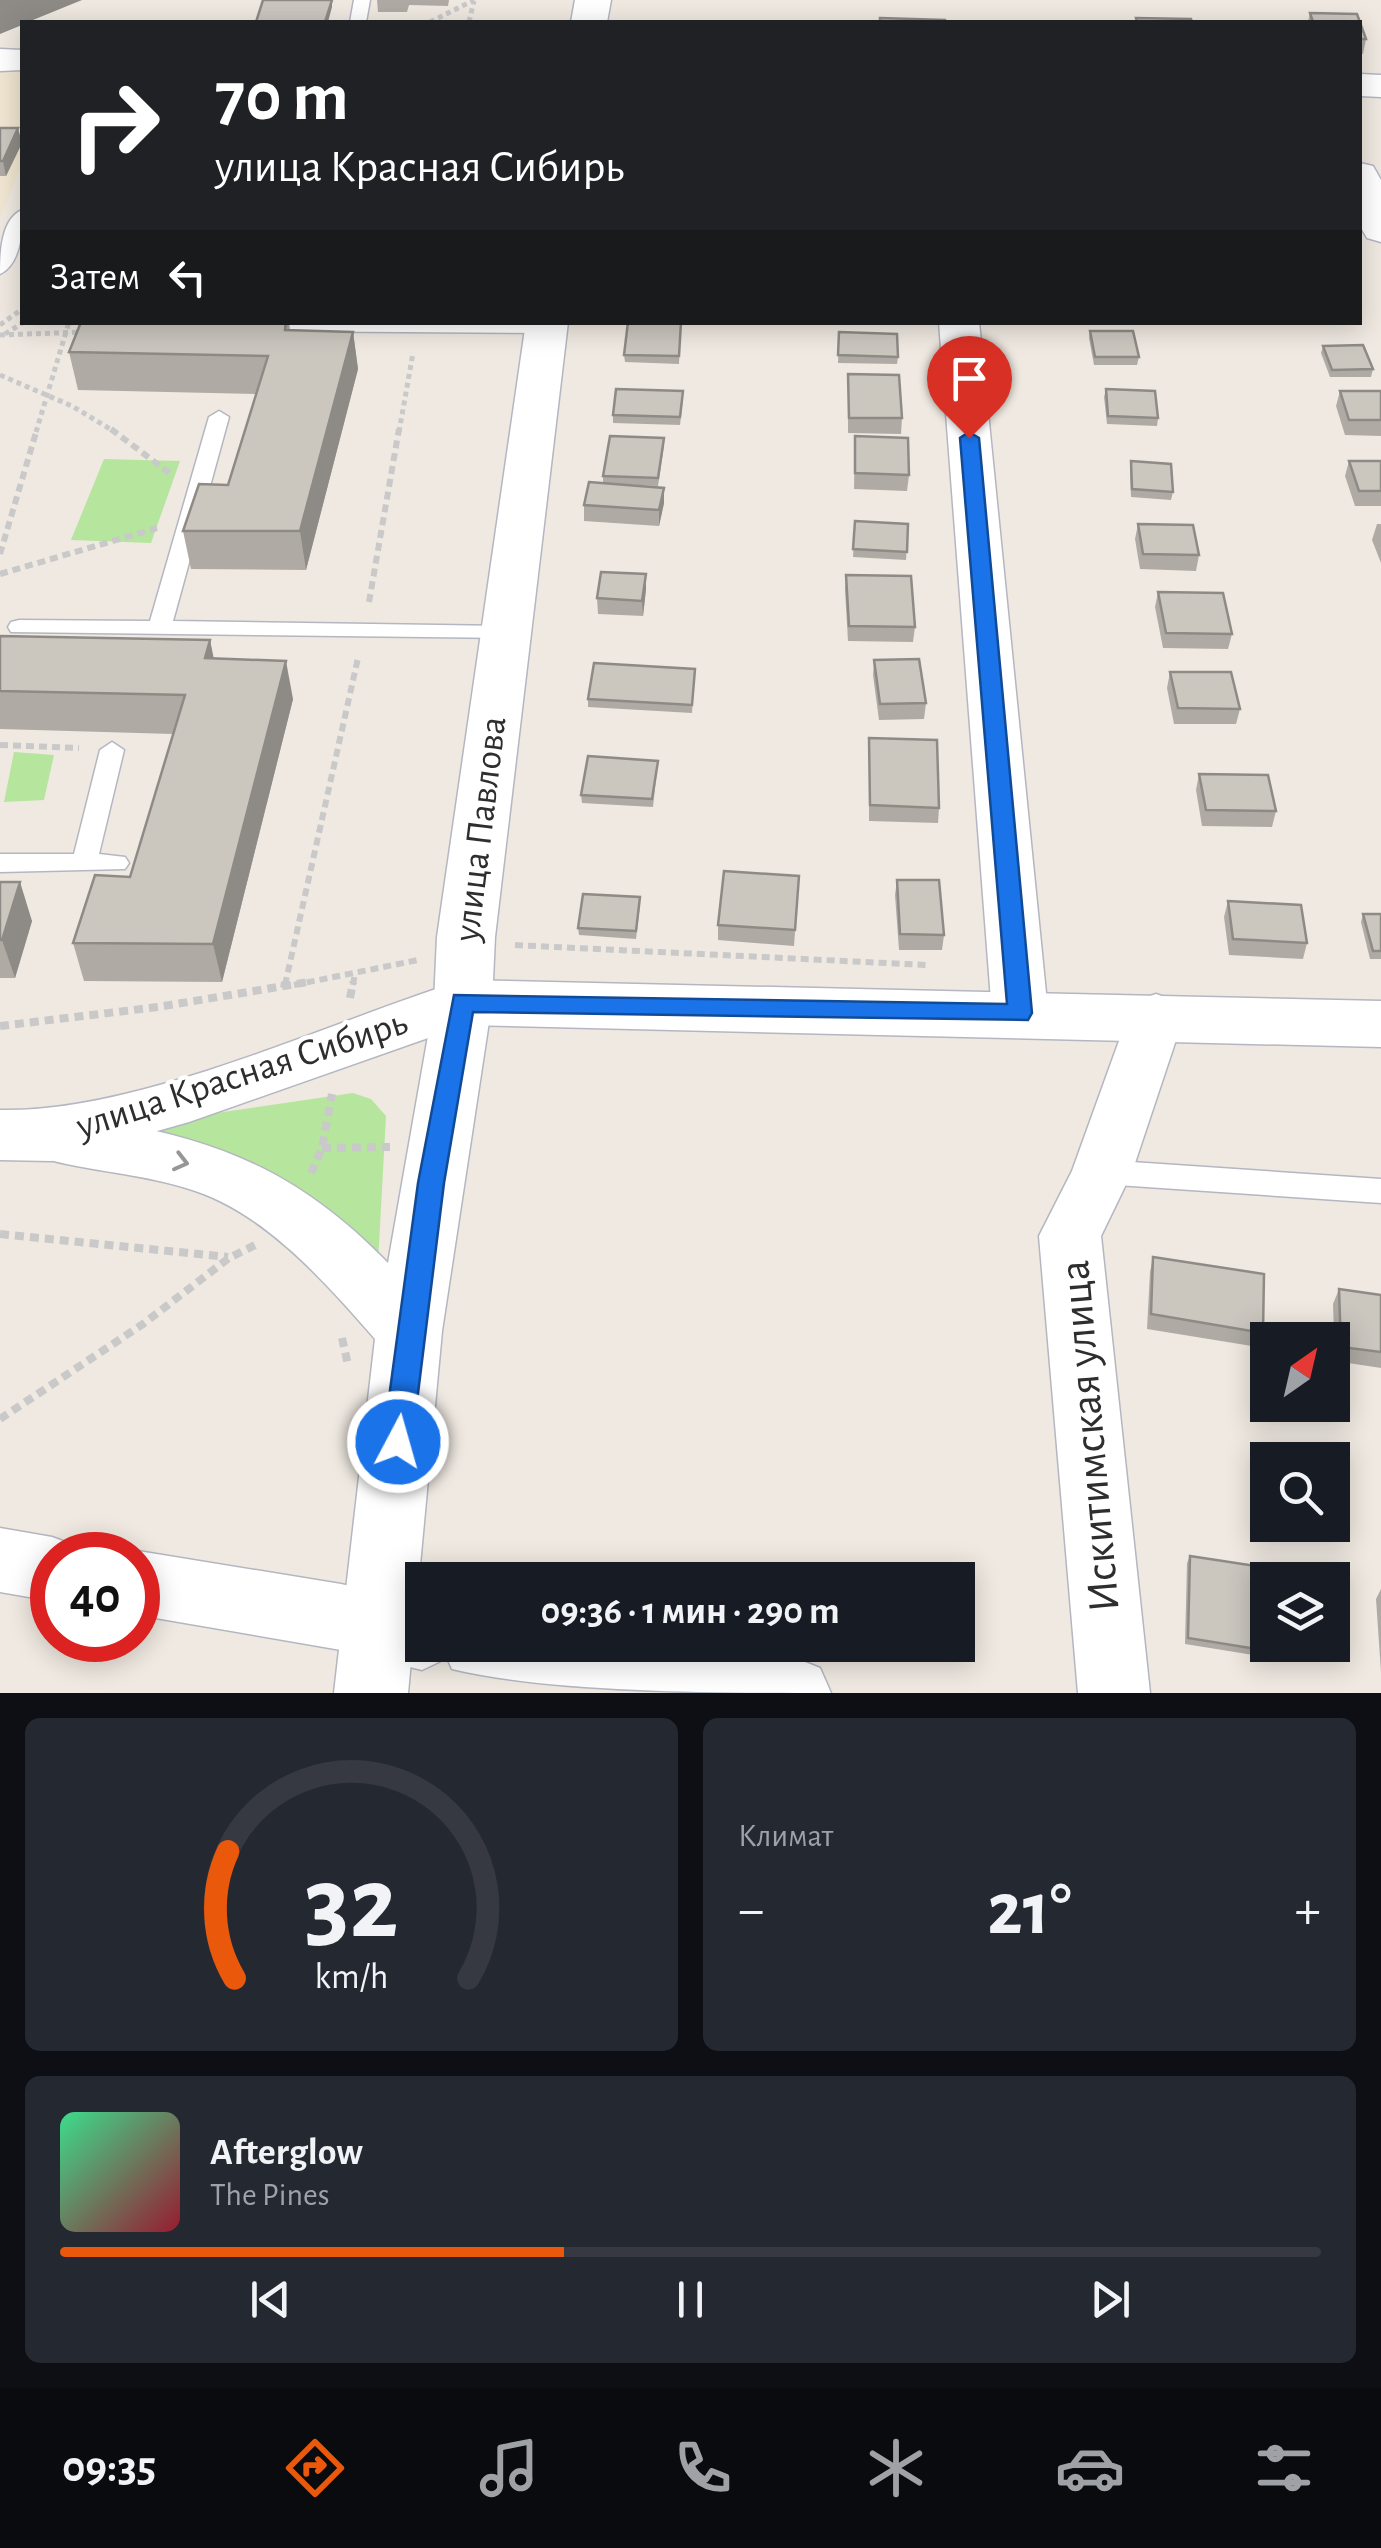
<!DOCTYPE html>
<html lang="ru">
<meta charset="utf-8">
<style>
body{margin:0;font-family:"Alegreya Sans",sans-serif;background:#242831;color:#f1f3f6;height:100vh;display:flex;flex-direction:column;font-size:38px;white-space:nowrap}
*{box-sizing:border-box;margin:0}
p{font-size:32px;color:#9ea1a6}
.icon{flex:none;width:55px;height:55px;fill:none;stroke:currentColor;stroke-width:2;stroke-linecap:round;stroke-linejoin:round}
.map{position:relative;height:1693px;overflow:hidden}
.details{display:flex;flex-direction:column;gap:25px;padding:25px;background:#0d0f14;flex:1}
.details>*{flex:none}
.hud{position:absolute;left:20px;top:20px;width:1342px;height:305px;border-radius:0px;box-shadow:0 5px 25px #0003;background:#202124;color:#fff;overflow:hidden}
.needle{width:65px;rotate:34deg}
.controls{position:absolute;left:1250px;top:1322px;display:grid;gap:20px}
.controls a{display:grid;place-items:center;width:100px;height:100px;border-radius:0px;background:#171b24;box-shadow:0 5px 25px #0003;font-size:50px}
.speed{position:absolute;left:30px;top:1532px;display:flex;gap:20px;font-size:50px;font-weight:700;text-align:center}
.speed>*{display:grid;place-content:center;width:130px;height:130px;border-radius:50%;background:#171b24;box-shadow:0 5px 25px #0003;line-height:1}
.speed .limit{border:15px solid #d22;background:#fff;color:#111}
.pin{position:absolute;display:grid;place-items:center;width:85px;height:85px;color:#fff;margin:-102px -42px;border-radius:50% 50% 50% 0;rotate:-45deg;box-shadow:0 0 10px #0007}
.pin .icon{rotate:45deg}
.me{position:absolute;width:110px;margin:-55px;rotate:6deg;stroke-linejoin:round;filter:drop-shadow(0 0 8px #0008)}
.turn{display:flex;align-items:center;gap:35px;height:210px;padding:0 30px;font-size:45px}
.turn .icon{width:130px;height:130px;stroke-width:2.5}
.turn b{display:block;font-size:70px;line-height:85px}
.then{display:flex;align-items:center;height:95px;padding:0 30px;background:#0003;gap:20px;font-size:38px}
.big{font-size:75px;font-weight:700;line-height:1.1}
.details .tile{flex:1;display:flex;flex-direction:column;justify-content:center;gap:15px;min-width:0;padding:0 35px;border-radius:15px;background:#242831}
.details .dial{align-items:center;gap:0}
.dial svg{height:260px;overflow:visible;fill:none;stroke:#363941;stroke-width:7;stroke-linecap:round;text-anchor:middle}
.dial text{fill:#f1f3f6;stroke:none}
.song{display:flex;align-items:center;gap:30px}
.cover{width:120px;height:120px;border-radius:15px;background:linear-gradient(135deg,hsl(150 70% 55%),hsl(350 70% 35%))}
.played{height:10px;border-radius:5px;background:linear-gradient(90deg,#ea580c 40%,#363941 40%)}
.keys{display:flex;justify-content:space-around;direction:ltr}
.heat{display:flex;justify-content:space-between;align-items:center;font-size:55px;direction:ltr}
.details .tiles{flex:1;display:grid;gap:25px;grid-template-columns:1fr 1fr}
.tile:last-child{grid-column:span 2}
.trip{position:absolute;left:405px;top:1562px;width:570px;height:100px;border-radius:0px;background:#171b24;box-shadow:0 5px 25px #0003;font-weight:700;line-height:100px;text-align:center}
.tab-bar{display:flex;height:160px;justify-content:space-around;align-items:center;background:#090b0e;color:#9ea1a6}
.tab-bar .icon{width:70px;height:70px}
.tab-bar .active{color:#ea580c}
.tab-bar b{font-size:45px;color:#f1f3f6}
.map>svg:first-child{display:block}
.education{fill:#f0e6d1}
.green{fill:#b6e59e}
.lines{fill:none;stroke-linecap:round;stroke-linejoin:round}
.service-casing{stroke:#b4b7c1;stroke-width:3}
.minor-casing{stroke:#b4b7c1;stroke-width:3}
.tertiary-casing{stroke:#b4b7c1;stroke-width:3}
.secondary-casing{stroke:#b4b7c1;stroke-width:3}
.path-far2{stroke:#c9c9c9;stroke-width:5;stroke-dasharray:5 4;stroke-linecap:butt}
.path-far1{stroke:#c9c9c9;stroke-width:6;stroke-dasharray:8 5;stroke-linecap:butt}
.path{stroke:#c9c9c9;stroke-width:8;stroke-dasharray:9 6;stroke-linecap:butt}
.service{fill:#fff;fill-rule:evenodd}
.minor{fill:#fff;fill-rule:evenodd}
.tertiary{fill:#fff;fill-rule:evenodd}
.secondary{fill:#fff;fill-rule:evenodd}
.wall{fill:#afaba4}
.shaded-wall{fill:#8e8b86}
.building{fill:#cbc7bf;stroke:#8e8b86;stroke-width:2.5}
.oneway{stroke:#969696}
.route{fill:#1a73e8;stroke:#114b97;stroke-width:2.5}
.labels{text-anchor:middle;dominant-baseline:central;stroke-width:9;stroke-linejoin:round;paint-order:stroke}
.street-label{font-size:38px;fill:#2e2e2e;stroke:#fff}
.near-street-label{font-size:45px;fill:#2e2e2e;stroke:#fff}
</style>
<div class="map">
<svg width="1381" height="1693" viewBox="0 0 1381 1693">
<rect width="100%" height="100%" fill="#efe9e1"/>
<path class="education" d="M0,60H22V164L0,218Z"/>
<g class="green">
<path d="M104,459L180,461L151,543L71,540Z"/>
<path d="M14,752L54,755L44,800L4,802Z"/>
<path d="M353,1093L371,1099L386,1116L378,1263L298,1192L236,1156L128,1126Z"/>
</g>
<g class="lines">
<defs>
<g id="service">
<path d="M354,0H370L366,22H350Z"/>
<path d="M22,210C23,230 21,264 0,274C0,253 1,219 22,210Z"/>
<path d="M249,322H552L557,327L547,333L257,331L250,329Z"/>
<path d="M219,411L229,417L173,621L505,626L516,633L513,638L11,632L8,627L11,622L19,620L150,621L209,417Z"/>
<path d="M112,742L124,750L99,854L125,857L129,863L125,869L0,872V854H74L100,750Z"/>
<path d="M1102,1160L1381,1179V1203L1102,1184L1092,1180L1088,1172L1092,1164Z"/>
</g>
<g id="minor">
<path d="M0,49L22,50V70L0,71Z"/>
<path d="M1360,74L1381,75V97L1360,96Z"/>
<path d="M1360,163L1373,166L1381,180V242L1367,238L1360,226Z"/>
<path d="M939,322H979L1048,1013L1040,1028L1020,1035L1000,1028L992,1013Z"/>
<path d="M1156,994L1176,1001L1184,1016L1132,1172L1101,1236L1150,1693H1078L1039,1236L1072,1171L1128,1016L1136,1001Z"/>
<path d="M0,1528L52,1537L76,1546L80,1555H52V1601L0,1592Z"/>
<path d="M138,1551L341,1584L422,1602V1645H706L795,1658L820,1668L831,1693C721,1693 552,1693 452,1669L447,1658L422,1670L341,1650L138,1615V1555H127Z"/>
</g>
<g id="tertiary">
<path d="M575,0H611L607,22H571Z"/>
<path d="M526,322H568L495,937L492,1002L442,1331L408,1693H334L375,1339C324,1281 263,1210 186,1188C135,1172 80,1171 29,1154L20,1136L29,1118C58,1109 83,1117 112,1122C228,1142 305,1178 388,1263L434,1002L437,937Z"/>
</g>
<path id="secondary" d="M463,980L1381,1001V1047L465,1025L189,1122L51,1161L0,1160V1110C139,1113 327,1023 463,980Z"/>
</defs>
<use href="#service" class="service-casing"/>
<use href="#minor" class="minor-casing"/>
<use href="#tertiary" class="tertiary-casing"/>
<use href="#secondary" class="secondary-casing"/>
<g class="path-far2">
<path d="M430,22L474,0"/>
<path d="M469,22L474,1"/>
<path d="M0,325L22,309"/>
<path d="M5,334L24,322"/>
<path d="M0,335L84,332"/>
<path d="M0,375L72,406L115,432"/>
<path d="M36,432L69,322"/>
<path d="M399,432L413,353"/>
</g>
<g class="path-far1">
<path d="M111,429L172,475"/>
<path d="M0,554L37,429"/>
<path d="M0,574L157,528"/>
<path d="M369,602L399,429"/>
<path d="M0,745L79,748"/>
<path d="M515,945L927,965"/>
<path d="M285,985L358,658"/>
<path d="M294,985L418,960"/>
<path d="M353,985L355,973"/>
</g>
<g class="path">
<path d="M284,988L285,982"/>
<path d="M350,998L353,982"/>
<path d="M0,1026L158,1007L308,982"/>
<path d="M322,1148L390,1147"/>
<path d="M311,1173L322,1148L332,1094"/>
<path d="M0,1234L228,1257"/>
<path d="M342,1338L348,1365"/>
<path d="M0,1419L143,1324L229,1258L255,1245"/>
</g>
<use href="#service" class="service"/>
<use href="#minor" class="minor"/>
<use href="#tertiary" class="tertiary"/>
<use href="#secondary" class="secondary"/>
</g>
<g class="wall">
<path d="M377,0H449L448,6L409,5L407,12H378Z"/>
<path d="M1310,13L1357,14L1366,39L1363,54L1360,53V22H1308Z"/>
<path d="M0,128L22,143L6,176H0Z"/>
<path d="M81,322H289L290,330L353,332L358,369L306,570L191,569L183,531L228,485L257,394L78,390L69,352Z"/>
<path d="M681,322L679,364L625,362L624,355Z"/>
<path d="M1090,331L1139,357L1137,365H1094L1089,338Z"/>
<path d="M839,332L898,357L897,364L838,363Z"/>
<path d="M1323,346L1373,369L1371,377H1330L1321,353Z"/>
<path d="M848,374L902,418L901,434L848,433Z"/>
<path d="M1106,389L1158,418L1157,426L1107,424L1104,397Z"/>
<path d="M1340,391H1381V436L1345,435L1336,406Z"/>
<path d="M683,399L680,425L613,423V415Z"/>
<path d="M855,436L909,475L907,491L854,489Z"/>
<path d="M664,446L658,486L619,484L664,503L659,526L584,521V505L603,483V476Z"/>
<path d="M1131,461L1173,492L1171,500L1131,497L1130,469Z"/>
<path d="M1349,461H1381V506H1355L1345,476Z"/>
<path d="M855,521L908,524L906,560L853,557Z"/>
<path d="M1138,524L1199,555L1196,571L1140,569L1135,539Z"/>
<path d="M1377,524H1381V563L1372,540Z"/>
<path d="M646,574V589L643,616L598,614L597,598Z"/>
<path d="M846,575L915,627L913,642L848,641L845,590Z"/>
<path d="M1158,592L1232,634L1228,649L1163,648L1155,607Z"/>
<path d="M0,636L210,640L213,658L293,699L222,982L84,981L73,943L130,877L173,734L0,729Z"/>
<path d="M874,660L926,703L924,719L879,720L873,675Z"/>
<path d="M695,669L692,713L588,707V699Z"/>
<path d="M1170,672L1240,709L1236,724H1174L1167,688Z"/>
<path d="M869,738L939,808L938,823L869,821Z"/>
<path d="M658,761L653,807L582,803L581,795Z"/>
<path d="M1199,774L1276,811L1272,827L1202,826L1196,790Z"/>
<path d="M799,876L794,946L718,940V925Z"/>
<path d="M897,880L944,935L942,950H899L895,895Z"/>
<path d="M0,882L32,921L15,978H0Z"/>
<path d="M1228,901L1307,943L1303,959L1229,955L1224,917Z"/>
<path d="M640,905L636,939L579,935L578,928Z"/>
<path d="M1363,914H1381V959H1370L1361,922Z"/>
<path d="M1153,1257L1263,1333L1258,1347L1147,1329L1150,1272Z"/>
<path d="M1339,1289L1381,1295V1368L1335,1361L1333,1304Z"/>
<path d="M1190,1556L1275,1652L1272,1658L1185,1644L1187,1563Z"/>
<path d="M1381,1589V1672L1376,1599Z"/>
</g>
<g class="shaded-wall">
<path d="M0,0H82L28,22H22V25L0,34Z"/>
<path d="M332,0V7L328,22H325Z"/>
<path d="M18,128L22,143L6,176L3,161Z"/>
<path d="M353,332L358,369L306,570L300,531Z"/>
<path d="M664,488V503L659,526V510Z"/>
<path d="M646,574V589L643,616L642,601Z"/>
<path d="M210,640L218,679L205,658Z"/>
<path d="M286,661L293,699L222,982L213,944Z"/>
<path d="M20,882L32,921L15,978L2,940Z"/>
</g>
<g class="building">
<path d="M263,0H332L325,22H256Z"/>
<path d="M1310,13L1357,14L1366,39H1360V22H1313Z"/>
<path d="M880,18L945,20V22H880Z"/>
<path d="M1136,18L1191,19L1192,22H1137Z"/>
<path d="M0,128H18L3,161H0Z"/>
<path d="M81,322H286L285,330L353,332L300,531H183L199,484L228,485L268,356L69,352Z"/>
<path d="M628,322H681L679,356L624,355Z"/>
<path d="M1090,331H1133L1139,357H1095Z"/>
<path d="M839,332L897,334L898,357L838,355Z"/>
<path d="M1363,345L1373,369L1332,370L1323,346Z"/>
<path d="M848,374L899,375L902,418H849Z"/>
<path d="M616,389L683,391L680,417L613,415Z"/>
<path d="M1106,389L1155,391L1158,418L1108,416Z"/>
<path d="M1340,391H1381V420H1349Z"/>
<path d="M610,436L664,438L658,478L603,476Z"/>
<path d="M855,436L908,438L909,475L855,473Z"/>
<path d="M1131,461L1171,464L1173,492L1132,489Z"/>
<path d="M1349,461H1381V491H1359Z"/>
<path d="M589,482L664,488L659,510L584,505Z"/>
<path d="M855,521L908,524L907,552L853,549Z"/>
<path d="M1138,524L1193,525L1199,555L1143,554Z"/>
<path d="M601,572L646,574L642,601L597,598Z"/>
<path d="M846,575L911,576L915,627L849,626Z"/>
<path d="M1158,592L1223,593L1232,634L1166,633Z"/>
<path d="M0,636L210,640L205,658L286,661L213,944L73,943L95,875L130,877L185,695L0,691Z"/>
<path d="M919,659L926,703L880,704L874,660Z"/>
<path d="M594,663L695,669L692,705L588,699Z"/>
<path d="M1170,672H1231L1240,709L1178,708Z"/>
<path d="M869,738L937,740L939,808L870,805Z"/>
<path d="M588,756L658,761L652,799L581,795Z"/>
<path d="M1199,774L1268,775L1276,811L1206,810Z"/>
<path d="M724,871L799,876L795,930L718,925Z"/>
<path d="M897,880H939L944,935L900,934Z"/>
<path d="M0,882H20L2,940H0Z"/>
<path d="M583,894L640,897L636,931L578,928Z"/>
<path d="M1228,901L1301,905L1307,943L1233,939Z"/>
<path d="M1363,914H1381V951H1373Z"/>
<path d="M1153,1257L1264,1274L1263,1333L1151,1314Z"/>
<path d="M1339,1289L1381,1295V1352L1341,1347Z"/>
<path d="M1190,1556L1275,1569V1580H1268V1645H1275V1652L1188,1638Z"/>
</g>
<defs><path id="oneway-chevron" d="M-2-3.5L2.5 0L-2 3.5" fill="none" stroke-width="1.6" stroke-linecap="round" stroke-linejoin="round" transform="scale(2.5)"/></defs>
<use class="oneway" href="#oneway-chevron" transform="translate(181 1162) rotate(14)"/>
<path class="route" d="M969,432L979,438L1032,1013L1028,1020L473,1012L444,1183L412,1442L408,1451L398,1455L387,1451L383,1442L418,1183L454,995L1007,1004L960,438Z"/>
<g class="labels">
<g class="street-label">
<text transform="translate(481 829) rotate(-83)">улица Павлова</text>
<text transform="translate(242 1075) rotate(-18)">улица Красная Сибирь</text>
</g>
<g class="near-street-label">
<text transform="translate(1090 1436) rotate(-95)">Искитимская улица</text>
</g>
</g>
</svg>
<div class="controls">
<a><svg class="needle" viewBox="-14 -14 28 28"><path d="M0-13l5 13h-10z" fill="#e53935"/><path d="M0 13l5-13h-10z" fill="#9ea1a6"/></svg></a>
<a><svg class="icon" aria-label="search" viewBox="0 0 24 24"><circle cx="10" cy="10" r="6"/><path d="M15 15l6 6"/></svg></a>
<a><svg class="icon" aria-label="layers" viewBox="0 0 24 24"><path d="M12 4l9 5-9 5-9-5zM3 14l9 5 9-5"/></svg></a>
</div>
<div class="speed"><div class="limit">40</div></div>
<div class="pin" style="left:969px;top:438px;background:#d93025"><svg class="icon" aria-label="arrive" viewBox="0 0 24 24"><path d="M6 21V4h12l-3 4 3 4H6"/></svg></div>
<svg class="me" style="left:398px;top:1442px" viewBox="-20 -20 40 40"><circle r="17" fill="#1a73e8" stroke="#fff" stroke-width="3"/><path d="M0-11L8 9 0 5-8 9z" fill="#fff"/></svg>
<div class="trip">09:36 · 1 мин · 290 m</div>
<div class="hud">
<div class="turn"><svg class="icon" aria-label="right" viewBox="0 0 24 24"><path d="M7 20v-9h11M14 6l5 5-5 5"/></svg><div><b>70 m</b>улица Красная Сибирь</div></div>
<div class="then">Затем<svg class="icon" aria-label="left" viewBox="0 0 24 24"><path d="M17 20v-9H6M10 6l-5 5 5 5"/></svg></div>
</div>
</div>
<section class="details">
<div class="tiles">
<div class="tile dial"><svg viewBox="0 0 100 80">
<path d="M14 69A42 42 0 1 1 86 69"/>
<path d="M14 69A42 42 0 0 1 12 30" stroke="#ea580c"/>
<text x="50" y="56" font-size="32" font-weight="700">32</text>
<text x="50" y="72" font-size="11">km/h</text>
</svg></div>
<div class="tile"><p>Климат</p>
<div class="heat"><a>−</a><b class="big">21°</b><a>+</a></div>
</div>
<div class="tile">
<div class="song"><i class="cover"></i><div><b>Afterglow</b><p>The Pines</p></div></div>
<div class="played"></div>
<div class="keys"><svg class="icon" aria-label="previous" viewBox="0 0 24 24"><path d="M18 5L8 12l10 7zM5 5v14"/></svg><svg class="icon" aria-label="pause" viewBox="0 0 24 24"><path d="M8 5v14M16 5v14"/></svg><svg class="icon" aria-label="next" viewBox="0 0 24 24"><path d="M6 5l10 7-10 7zM19 5v14"/></svg></div>
</div>
</div>
</section>
<nav class="tab-bar">
<b>09:35</b>
<svg class="icon active" aria-label="directions" viewBox="0 0 24 24"><path d="M12 3l9 9-9 9-9-9zM9 14v-3h6M13 9l2 2-2 2"/></svg>
<svg class="icon" aria-label="music" viewBox="0 0 24 24"><path d="M9 18V5l10-2v13"/><circle cx="6" cy="18" r="3"/><circle cx="16" cy="16" r="3"/></svg>
<svg class="icon" aria-label="phone" viewBox="0 0 24 24"><path d="M5 4h4l2 5-3 2q2 4 5 5l2-3 5 2v4C11 20 4 13 5 4z"/></svg>
<svg class="icon" aria-label="climate" viewBox="0 0 24 24"><path d="M12 3v18M4 7l16 10M4 17L20 7"/></svg>
<svg class="icon" aria-label="car" viewBox="0 0 24 24"><path d="M5 17H2v-5l4-1 3-4h7l3 4 3 1v5h-3M9 17h6M6 11h13"/><circle cx="7" cy="17" r="2"/><circle cx="17" cy="17" r="2"/></svg>
<svg class="icon" aria-label="filters" viewBox="0 0 24 24"><path d="M4 7h16M4 17h16"/><circle cx="9" cy="7" r="2"/><circle cx="15" cy="17" r="2"/></svg>
</nav>
